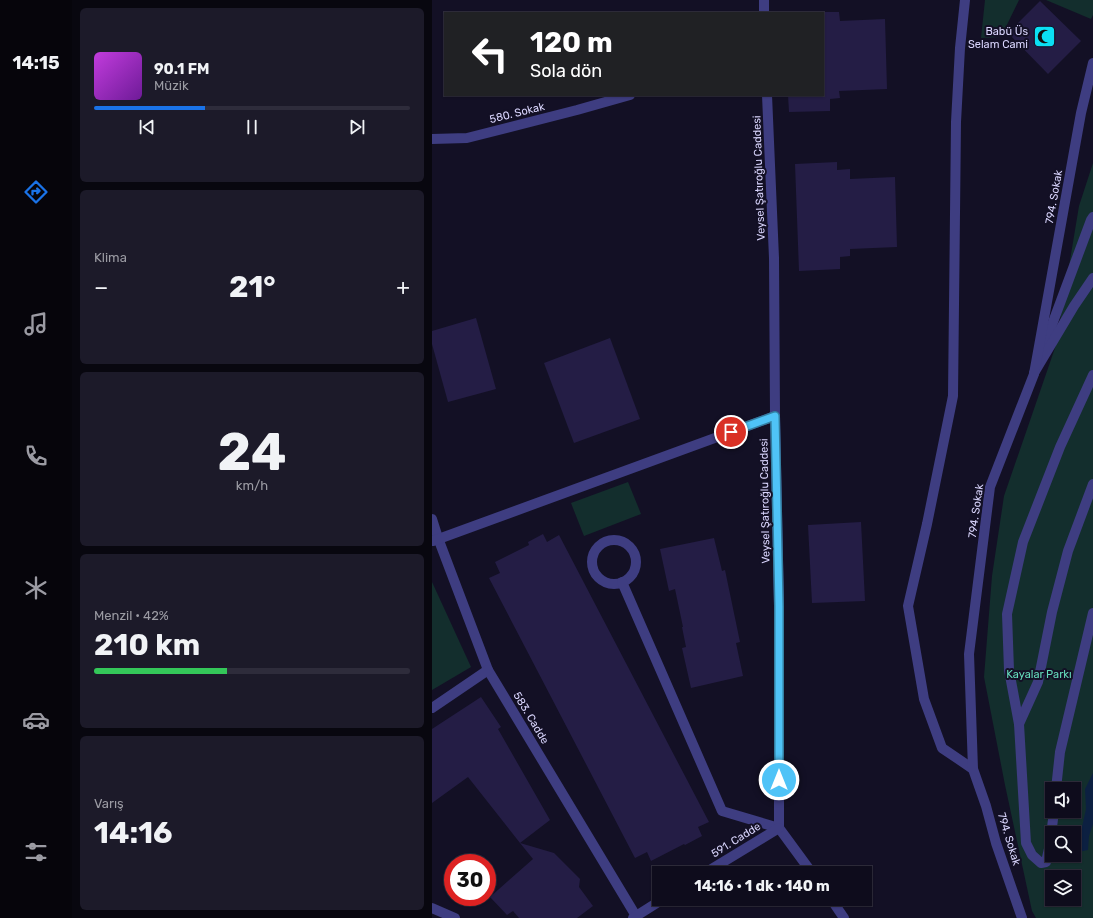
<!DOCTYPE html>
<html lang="tr">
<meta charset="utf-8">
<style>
body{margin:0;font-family:Rubik,sans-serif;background:#1c1a29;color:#f1f3f6;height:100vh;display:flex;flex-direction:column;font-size:15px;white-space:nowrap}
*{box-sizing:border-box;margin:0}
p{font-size:13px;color:#9b9ba3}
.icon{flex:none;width:22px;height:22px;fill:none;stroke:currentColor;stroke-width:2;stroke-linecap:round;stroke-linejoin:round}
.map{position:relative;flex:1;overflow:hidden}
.side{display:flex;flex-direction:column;gap:8px;padding:8px;background:#08070f;width:360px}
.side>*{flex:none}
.guide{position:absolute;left:12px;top:12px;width:380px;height:84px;border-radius:0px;box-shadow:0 1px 3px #0004,0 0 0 1px #2e2c3b;background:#202124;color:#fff;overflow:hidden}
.tools{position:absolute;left:613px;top:782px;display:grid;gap:8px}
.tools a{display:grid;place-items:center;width:36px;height:36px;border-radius:0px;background:#0e0c1c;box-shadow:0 1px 3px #0004,0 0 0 1px #2e2c3b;font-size:20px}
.speed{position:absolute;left:12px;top:854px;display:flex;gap:8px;font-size:20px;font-weight:700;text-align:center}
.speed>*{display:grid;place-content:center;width:52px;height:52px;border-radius:50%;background:#0e0c1c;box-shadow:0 1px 3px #0004,0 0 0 1px #2e2c3b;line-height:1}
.speed .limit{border:6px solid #d22;background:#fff;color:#111}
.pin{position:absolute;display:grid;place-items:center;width:34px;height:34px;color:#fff;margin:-17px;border:2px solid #fff;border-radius:50%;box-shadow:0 1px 4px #0007}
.me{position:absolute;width:44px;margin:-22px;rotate:0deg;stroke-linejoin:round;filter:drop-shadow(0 0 3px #0008)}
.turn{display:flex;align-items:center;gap:14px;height:84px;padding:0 20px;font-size:18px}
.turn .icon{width:52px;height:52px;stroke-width:2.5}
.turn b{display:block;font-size:28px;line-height:34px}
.big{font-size:30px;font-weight:700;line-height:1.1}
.side .widget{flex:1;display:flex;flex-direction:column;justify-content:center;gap:6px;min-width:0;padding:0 14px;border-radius:6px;background:#1c1a29}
.side .dial{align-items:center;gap:0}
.dial b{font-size:52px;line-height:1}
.song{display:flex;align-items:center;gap:12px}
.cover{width:48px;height:48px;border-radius:6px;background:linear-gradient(135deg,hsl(290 70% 55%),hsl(280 70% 35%))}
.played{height:4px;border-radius:2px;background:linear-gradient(90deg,#1a73e8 35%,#2e2c3b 35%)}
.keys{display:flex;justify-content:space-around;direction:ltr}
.heat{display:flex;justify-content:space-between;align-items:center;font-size:22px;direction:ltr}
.charge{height:6px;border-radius:3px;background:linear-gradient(90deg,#34c759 42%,#2e2c3b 0)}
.trip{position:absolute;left:220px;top:866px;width:220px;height:40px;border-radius:0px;background:#0e0c1c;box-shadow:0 1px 3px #0004,0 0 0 1px #2e2c3b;font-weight:700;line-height:40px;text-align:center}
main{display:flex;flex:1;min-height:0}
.tab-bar{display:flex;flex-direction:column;width:72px;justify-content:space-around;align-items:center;background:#06050b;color:#9b9ba3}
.tab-bar .icon{width:28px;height:28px}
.tab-bar .selected{color:#1a73e8}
.tab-bar b{font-size:18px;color:#f1f3f6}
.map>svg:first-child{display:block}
.green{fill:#132e2d;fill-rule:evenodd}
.water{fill:#0c2041}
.building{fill:#241d45}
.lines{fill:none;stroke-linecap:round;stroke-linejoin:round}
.service{stroke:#3e3d81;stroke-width:10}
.pedestrian{stroke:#3e3d81;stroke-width:10}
.minor{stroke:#3e3d81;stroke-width:10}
.tertiary{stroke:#3e3d81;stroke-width:10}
.route-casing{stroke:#337fa1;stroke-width:10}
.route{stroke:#4fc3f7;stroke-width:7}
.labels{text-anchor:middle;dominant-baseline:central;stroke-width:4;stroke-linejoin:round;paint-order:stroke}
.poi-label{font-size:11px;fill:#d9d5fd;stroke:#131025;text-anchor:end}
.street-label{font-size:11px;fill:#d9d5fd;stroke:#131025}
.park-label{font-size:11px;fill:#64dbbb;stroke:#131025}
</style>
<main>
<nav class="tab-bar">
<b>14:15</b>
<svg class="icon selected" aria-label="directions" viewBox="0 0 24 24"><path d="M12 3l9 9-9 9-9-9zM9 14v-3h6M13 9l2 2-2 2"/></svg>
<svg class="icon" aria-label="music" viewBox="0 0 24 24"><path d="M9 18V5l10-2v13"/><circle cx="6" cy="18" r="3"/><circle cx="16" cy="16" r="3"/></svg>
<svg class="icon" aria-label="phone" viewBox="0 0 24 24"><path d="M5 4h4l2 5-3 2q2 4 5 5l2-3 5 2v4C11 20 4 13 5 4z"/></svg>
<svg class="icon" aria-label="climate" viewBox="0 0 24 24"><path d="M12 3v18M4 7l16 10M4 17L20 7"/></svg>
<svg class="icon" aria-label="car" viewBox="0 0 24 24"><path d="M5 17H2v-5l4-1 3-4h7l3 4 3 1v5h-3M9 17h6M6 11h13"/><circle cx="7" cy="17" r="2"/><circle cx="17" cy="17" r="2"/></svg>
<svg class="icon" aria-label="filters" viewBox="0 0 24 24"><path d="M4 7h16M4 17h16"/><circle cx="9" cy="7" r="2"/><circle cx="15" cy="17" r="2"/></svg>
</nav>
<section class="side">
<div class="widget">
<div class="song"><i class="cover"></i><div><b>90.1 FM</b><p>Müzik</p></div></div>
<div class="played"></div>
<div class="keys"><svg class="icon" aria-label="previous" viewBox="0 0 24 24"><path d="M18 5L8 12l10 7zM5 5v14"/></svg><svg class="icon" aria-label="pause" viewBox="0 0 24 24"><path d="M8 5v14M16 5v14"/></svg><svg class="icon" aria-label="next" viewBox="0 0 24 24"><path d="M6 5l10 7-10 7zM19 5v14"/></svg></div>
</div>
<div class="widget"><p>Klima</p>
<div class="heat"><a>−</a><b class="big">21°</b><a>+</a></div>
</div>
<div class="widget dial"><b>24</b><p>km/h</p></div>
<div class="widget"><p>Menzil · 42%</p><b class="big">210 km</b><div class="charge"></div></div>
<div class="widget"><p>Varış</p><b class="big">14:16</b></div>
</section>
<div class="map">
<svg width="661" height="918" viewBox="0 0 661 918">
<rect width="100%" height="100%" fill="#131025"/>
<g class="green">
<path d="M553,0H587L569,37L549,38Z"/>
<path d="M614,0H661V15L659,19Z"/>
<path d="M661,163V918H604L600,911L573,785L552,677L560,576L572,496L624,345L647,206ZM620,789H642V811H620ZM620,833H642V855H620ZM620,877H642V899H620Z"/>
<path d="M196,482L209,514L152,536L139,503Z"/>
<path d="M0,582L39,667L0,690Z"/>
</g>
<path class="water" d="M661,773V824L657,836L656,850L646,852L648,836L654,809L653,789Z"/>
<g class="building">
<path d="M608,1L649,41L616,74L576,33Z"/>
<path d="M391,12H407L408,21L453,19L455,89L407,91L408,98L398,99V111L357,112L356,95H391Z"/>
<path d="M405,162V170L418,169V179L463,177L465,247L418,249V256L408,257V269L367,271L363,164Z"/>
<path d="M44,318L64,389L16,402L0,344V331Z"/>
<path d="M178,338L208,419L142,443L112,363Z"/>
<path d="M429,522L433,601L380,603L376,525Z"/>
<path d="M111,534L115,542L127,535L277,822L266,827L270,836L253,845L252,844L219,861L215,852L203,858L57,578L68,573L63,562L97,545L96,542Z"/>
<path d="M282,538L290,571L293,570L308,642L304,643L311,676L259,688L250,648L254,647L250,627H251L243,589L237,591L228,549Z"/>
<path d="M49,697L69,727L66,729L118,820L88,843L36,777L0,803V729Z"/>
<path d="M88,843L122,853L148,879L147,887L161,906L145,918H87L81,911L75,915L58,897L101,859Z"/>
</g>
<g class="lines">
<g class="service">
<circle cx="182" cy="562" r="22"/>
<path d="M190,582L290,811L347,828"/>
</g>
<g class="pedestrian">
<path d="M608,357L659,220L661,217"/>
<path d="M602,373L642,306L661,278"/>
<path d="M587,724L606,682L620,612L636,551L661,484"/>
<path d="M624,789L628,752L661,613"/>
<path d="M622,811L618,844L614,862L609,863L600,855L594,843L587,724L577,670L575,614L591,542L628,447L661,375"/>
</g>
<g class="minor">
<path d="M332,0V13"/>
<path d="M533,0L528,48L524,122L521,396L495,524L476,606L492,699L510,748L541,769"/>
<path d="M335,95L342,258L343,416L347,606V828L380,873"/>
<path d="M0,139L35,138L145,110L198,95"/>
<path d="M0,519L6,538L56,670L204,916"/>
<path d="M1,541L343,416"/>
<path d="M0,708L56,670"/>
<path d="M399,899L412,918"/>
<path d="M590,918L564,843L554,806L541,769L537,654L558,487L602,374L649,113L661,63"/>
</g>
<g class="tertiary">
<path d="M273,873L347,828"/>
<path d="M0,908L23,918"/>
<path d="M201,918L231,899"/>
</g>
</g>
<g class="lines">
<defs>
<path id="route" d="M299,432L343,416L347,606V780"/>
</defs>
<use href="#route" class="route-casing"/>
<use href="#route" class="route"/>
</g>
<defs>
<symbol id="mosque-square" viewBox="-11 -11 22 22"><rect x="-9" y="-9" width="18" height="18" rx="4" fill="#0be0f4" stroke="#131025"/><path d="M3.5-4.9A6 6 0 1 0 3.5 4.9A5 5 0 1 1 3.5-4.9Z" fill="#111"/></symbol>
</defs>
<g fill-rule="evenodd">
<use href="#mosque-square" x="600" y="24" width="25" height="25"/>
</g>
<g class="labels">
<g class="poi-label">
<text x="596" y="31">Babü Üs<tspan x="596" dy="13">Selam Cami</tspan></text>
</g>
<g class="street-label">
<text transform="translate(85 113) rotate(-14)">580. Sokak</text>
<text transform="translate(327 178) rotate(-92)">Veysel Şatıroğlu Caddesi</text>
<text transform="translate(622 197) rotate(-80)">794. Sokak</text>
<text transform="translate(333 501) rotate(-91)">Veysel Şatıroğlu Caddesi</text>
<text transform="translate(544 511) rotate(-82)">794. Sokak</text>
<text transform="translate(99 718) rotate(59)">583. Cadde</text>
<text transform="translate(577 839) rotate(73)">794. Sokak</text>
<text transform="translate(304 840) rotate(-32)">591. Cadde</text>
</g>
<g class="park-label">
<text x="607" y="674">Kayalar Parkı</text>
</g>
</g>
</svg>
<div class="tools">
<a><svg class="icon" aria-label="sound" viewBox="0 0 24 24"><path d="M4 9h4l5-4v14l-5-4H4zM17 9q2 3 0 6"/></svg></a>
<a><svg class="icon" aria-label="search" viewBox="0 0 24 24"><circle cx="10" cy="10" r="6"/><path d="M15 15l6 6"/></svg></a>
<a><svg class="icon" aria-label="layers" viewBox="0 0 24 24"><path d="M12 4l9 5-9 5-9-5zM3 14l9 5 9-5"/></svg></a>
</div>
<div class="speed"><div class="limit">30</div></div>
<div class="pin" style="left:299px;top:432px;background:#d93025"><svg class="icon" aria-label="arrive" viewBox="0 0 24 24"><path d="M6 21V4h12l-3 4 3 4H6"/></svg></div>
<svg class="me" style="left:347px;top:780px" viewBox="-20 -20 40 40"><circle r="17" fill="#4fc3f7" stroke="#fff" stroke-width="3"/><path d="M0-11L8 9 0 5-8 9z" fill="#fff"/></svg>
<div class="trip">14:16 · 1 dk · 140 m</div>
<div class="guide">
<div class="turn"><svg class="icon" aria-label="left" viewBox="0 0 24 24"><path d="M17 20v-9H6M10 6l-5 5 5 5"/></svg><div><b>120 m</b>Sola dön</div></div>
</div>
</div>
</main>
